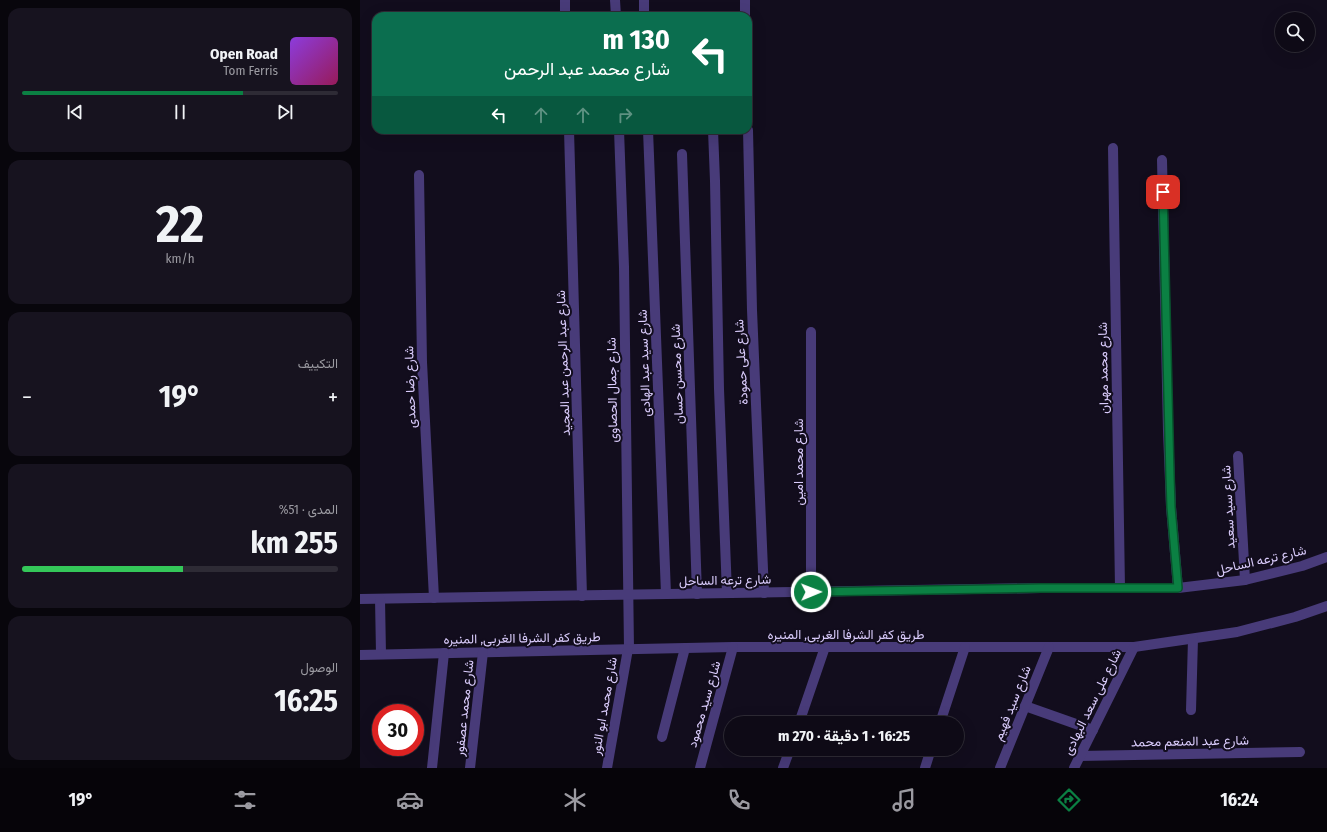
<!DOCTYPE html>
<html lang="ar">
<meta charset="utf-8">
<style>
body{margin:0;font-family:"Fira Sans Condensed",Vazirmatn,sans-serif;background:#17131f;color:#f1f3f6;direction:rtl;height:100vh;display:flex;flex-direction:column;font-size:15px;white-space:nowrap}
*{box-sizing:border-box;margin:0}
p{font-size:13px;color:#9b9aa1}
.icon{flex:none;width:22px;height:22px;fill:none;stroke:currentColor;stroke-width:2;stroke-linecap:round;stroke-linejoin:round}
.map{position:relative;flex:1;overflow:hidden;direction:ltr}
.sheet{display:flex;flex-direction:column;gap:8px;padding:8px;background:#08060c;width:360px}
.sheet>*{flex:none}
.top-card{position:absolute;left:12px;top:12px;width:380px;height:122px;border-radius:12px;box-shadow:0 4px 16px #0002,0 0 0 1px #2e2b35;direction:rtl;background:#0b6e4f;color:#fff;overflow:hidden}
.buttons{position:absolute;left:915px;top:12px;display:grid;gap:8px}
.buttons a{display:grid;place-items:center;width:40px;height:40px;border-radius:50%;background:#0e0a16;box-shadow:0 4px 16px #0002,0 0 0 1px #2e2b35;font-size:20px}
.speed{position:absolute;left:12px;top:704px;display:flex;gap:8px;font-size:20px;font-weight:700;text-align:center}
.speed>*{display:grid;place-content:center;width:52px;height:52px;border-radius:50%;background:#0e0a16;box-shadow:0 4px 16px #0002,0 0 0 1px #2e2b35;line-height:1}
.speed .limit{border:6px solid #d22;background:#fff;color:#111}
.pin{position:absolute;display:grid;place-items:center;width:34px;height:34px;color:#fff;margin:-17px;border-radius:8px;box-shadow:0 2px 6px #0006}
.me{position:absolute;width:44px;margin:-22px;rotate:89deg;stroke-linejoin:round;filter:drop-shadow(0 0 3px #0008)}
.turn{display:flex;align-items:center;gap:14px;height:84px;padding:0 16px;font-size:18px}
.turn .icon{width:52px;height:52px;stroke-width:2.5}
.turn b{display:block;font-size:28px;line-height:34px}
.lanes{display:flex;align-items:center;height:38px;padding:0 16px;background:#0003;justify-content:center;gap:20px;direction:ltr}
.lanes .off{opacity:.35}
.big{font-size:30px;font-weight:700;line-height:1.1}
.sheet .widget{flex:1;display:flex;flex-direction:column;justify-content:center;gap:6px;min-width:0;padding:0 14px;border-radius:12px;background:#17131f}
.sheet .dial{align-items:center;gap:0}
.dial b{font-size:52px;line-height:1}
.song{display:flex;align-items:center;gap:12px}
.cover{width:48px;height:48px;border-radius:6px;background:linear-gradient(135deg,hsl(270 70% 55%),hsl(330 70% 35%))}
.played{height:4px;border-radius:2px;background:linear-gradient(90deg,#0b8043 70%,#2e2b35 70%)}
.keys{display:flex;justify-content:space-around;direction:ltr}
.heat{display:flex;justify-content:space-between;align-items:center;font-size:22px;direction:ltr}
.charge{height:6px;border-radius:3px;background:linear-gradient(90deg,#34c759 51%,#2e2b35 0)}
.trip{position:absolute;left:364px;top:716px;width:240px;height:40px;border-radius:20px;background:#0e0a16;box-shadow:0 4px 16px #0002,0 0 0 1px #2e2b35;font-weight:700;line-height:40px;text-align:center;direction:rtl}
.menu{display:flex;height:64px;justify-content:space-around;align-items:center;background:#060409;color:#9b9aa1}
.menu .icon{width:28px;height:28px}
.menu .selected{color:#0b8043}
.menu b{font-size:18px;color:#f1f3f6}
main{display:flex;flex:1;min-height:0}
.map>svg:first-child{display:block}
.lines{fill:none;stroke-linecap:round;stroke-linejoin:round}
.minor{stroke:#483b79;stroke-width:10}
.route-casing{stroke:#07532c;stroke-width:10}
.route{stroke:#0b8043;stroke-width:7}
.labels{text-anchor:middle;dominant-baseline:central;stroke-width:4;stroke-linejoin:round;paint-order:stroke}
.street-label{font-size:13px;fill:#daccfc;stroke:#120d1d}
</style>
<main>
<div class="map">
<svg width="967" height="768" viewBox="0 0 967 768">
<rect width="100%" height="100%" fill="#120d1d"/>
<g class="lines">
<g class="minor">
<path d="M205,0V16"/>
<path d="M255,0L256,16"/>
<path d="M284,0V16"/>
<path d="M385,0V16"/>
<path d="M209,130L222,596"/>
<path d="M259,130L264,267L269,649"/>
<path d="M288,130L306,594"/>
<path d="M353,130L355,181L359,389L367,593"/>
<path d="M388,130L392,310L404,593"/>
<path d="M753,148L760,588"/>
<path d="M322,154L337,594"/>
<path d="M802,160L808,431L811,507L818,588"/>
<path d="M59,175L62,362L74,598"/>
<path d="M878,456L885,580"/>
<path d="M451,592V332"/>
<path d="M0,599L681,588H818L885,580L942,566L967,557"/>
<path d="M20,599L21,654"/>
<path d="M0,655L373,647H774L877,632L935,617L967,606"/>
<path d="M665,706L733,730"/>
<path d="M831,710L833,639"/>
<path d="M439,723L465,647"/>
<path d="M580,723L605,647"/>
<path d="M302,737L325,648"/>
<path d="M719,756L940,752"/>
<path d="M72,768L84,653"/>
<path d="M110,768L123,652"/>
<path d="M247,768L268,649"/>
<path d="M340,768L373,647"/>
<path d="M423,768L430,749"/>
<path d="M565,768L571,749"/>
<path d="M640,768L689,647"/>
<path d="M714,768L774,647"/>
</g>
</g>
<g class="lines">
<defs>
<path id="route" d="M451,592L681,588H818L811,507L810,476L803,192"/>
</defs>
<use href="#route" class="route-casing"/>
<use href="#route" class="route"/>
</g>
<g class="labels">
<g class="street-label">
<text transform="translate(381 362) rotate(-93)">شارع على حمودة</text>
<text transform="translate(203 363) rotate(-92)">شارع عبد الرحمن عبد المجيد</text>
<text transform="translate(284 363) rotate(-92)">شارع سيد عبد الهادى</text>
<text transform="translate(743 368) rotate(-91)">شارع محمد مهران</text>
<text transform="translate(317 374) rotate(-92)">شارع محسن حسان</text>
<text transform="translate(50 387) rotate(-92)">شارع رضا حمدى</text>
<text transform="translate(252 390) rotate(-91)">شارع جمال الحصاوى</text>
<text transform="translate(438 462) rotate(-90)">شارع محمد امين</text>
<text transform="translate(868 507) rotate(-93)">شارع سيد سعيد</text>
<text transform="translate(901 560) rotate(-13)">شارع ترعه الساحل</text>
<text transform="translate(365 580) rotate(-1)">شارع ترعه الساحل</text>
<text x="486" y="634">طريق كفر الشرفا الغربى, المنيره</text>
<text transform="translate(162 638) rotate(-1)">طريق كفر الشرفا الغربى, المنيره</text>
<text transform="translate(732 702) rotate(-64)">شارع على سعد البهادى</text>
<text transform="translate(652 703) rotate(-68)">شارع سيد فهيم</text>
<text transform="translate(344 704) rotate(-74)">شارع سيد محمود</text>
<text transform="translate(244 706) rotate(-80)">شارع محمد ابو النور</text>
<text transform="translate(104 708) rotate(-84)">شارع محمد عصفور</text>
<text transform="translate(830 741) rotate(-1)">شارع عبد المنعم محمد</text>
</g>
</g>
</svg>
<div class="buttons">
<a><svg class="icon" aria-label="search" viewBox="0 0 24 24"><circle cx="10" cy="10" r="6"/><path d="M15 15l6 6"/></svg></a>
</div>
<div class="speed"><div class="limit">30</div></div>
<div class="pin" style="left:803px;top:192px;background:#d93025"><svg class="icon" aria-label="arrive" viewBox="0 0 24 24"><path d="M6 21V4h12l-3 4 3 4H6"/></svg></div>
<svg class="me" style="left:451px;top:592px" viewBox="-20 -20 40 40"><circle r="17" fill="#0b8043" stroke="#fff" stroke-width="3"/><path d="M0-11L8 9 0 5-8 9z" fill="#fff"/></svg>
<div class="trip">16:25 · 1 دقيقة · 270 m</div>
<div class="top-card">
<div class="turn"><svg class="icon" aria-label="left" viewBox="0 0 24 24"><path d="M17 20v-9H6M10 6l-5 5 5 5"/></svg><div><b>130 m</b>شارع محمد عبد الرحمن</div></div>
<div class="lanes"><svg class="icon" aria-label="left" viewBox="0 0 24 24"><path d="M17 20v-9H6M10 6l-5 5 5 5"/></svg><svg class="icon off" aria-label="ahead" viewBox="0 0 24 24"><path d="M12 20V5M6 11l6-6 6 6"/></svg><svg class="icon off" aria-label="ahead" viewBox="0 0 24 24"><path d="M12 20V5M6 11l6-6 6 6"/></svg><svg class="icon off" aria-label="right" viewBox="0 0 24 24"><path d="M7 20v-9h11M14 6l5 5-5 5"/></svg></div>
</div>
</div>
<section class="sheet">
<div class="widget">
<div class="song"><i class="cover"></i><div><b>Open Road</b><p>Tom Ferris</p></div></div>
<div class="played"></div>
<div class="keys"><svg class="icon" aria-label="previous" viewBox="0 0 24 24"><path d="M18 5L8 12l10 7zM5 5v14"/></svg><svg class="icon" aria-label="pause" viewBox="0 0 24 24"><path d="M8 5v14M16 5v14"/></svg><svg class="icon" aria-label="next" viewBox="0 0 24 24"><path d="M6 5l10 7-10 7zM19 5v14"/></svg></div>
</div>
<div class="widget dial"><b>22</b><p>km/h</p></div>
<div class="widget"><p>التكييف</p>
<div class="heat"><a>−</a><b class="big">19°</b><a>+</a></div>
</div>
<div class="widget"><p>المدى · 51%</p><b class="big">255 km</b><div class="charge"></div></div>
<div class="widget"><p>الوصول</p><b class="big">16:25</b></div>
</section>
</main>
<nav class="menu">
<b>16:24</b>
<svg class="icon selected" aria-label="directions" viewBox="0 0 24 24"><path d="M12 3l9 9-9 9-9-9zM9 14v-3h6M13 9l2 2-2 2"/></svg>
<svg class="icon" aria-label="music" viewBox="0 0 24 24"><path d="M9 18V5l10-2v13"/><circle cx="6" cy="18" r="3"/><circle cx="16" cy="16" r="3"/></svg>
<svg class="icon" aria-label="phone" viewBox="0 0 24 24"><path d="M5 4h4l2 5-3 2q2 4 5 5l2-3 5 2v4C11 20 4 13 5 4z"/></svg>
<svg class="icon" aria-label="climate" viewBox="0 0 24 24"><path d="M12 3v18M4 7l16 10M4 17L20 7"/></svg>
<svg class="icon" aria-label="car" viewBox="0 0 24 24"><path d="M5 17H2v-5l4-1 3-4h7l3 4 3 1v5h-3M9 17h6M6 11h13"/><circle cx="7" cy="17" r="2"/><circle cx="17" cy="17" r="2"/></svg>
<svg class="icon" aria-label="filters" viewBox="0 0 24 24"><path d="M4 7h16M4 17h16"/><circle cx="9" cy="7" r="2"/><circle cx="15" cy="17" r="2"/></svg>
<b>19°</b>
</nav>
